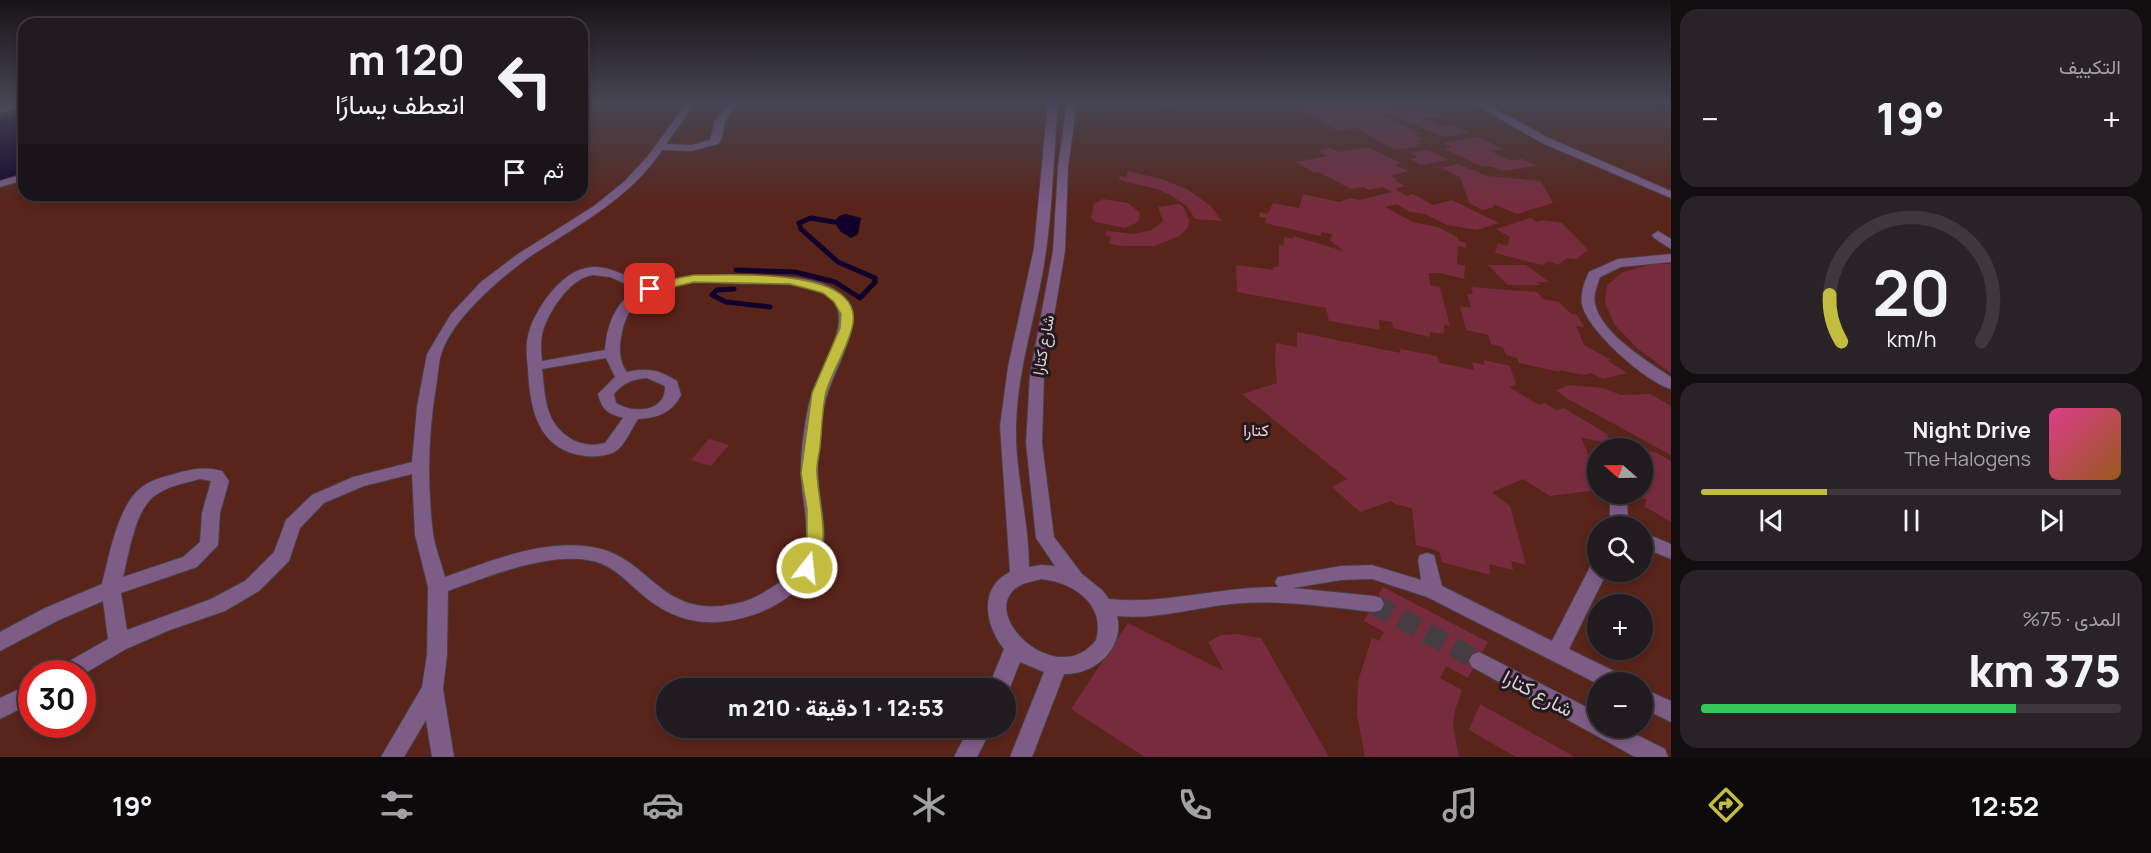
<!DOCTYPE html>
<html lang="ar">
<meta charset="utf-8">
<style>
body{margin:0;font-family:Manrope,Vazirmatn,sans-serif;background:#292327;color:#f1f3f6;direction:rtl;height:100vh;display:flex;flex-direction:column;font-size:22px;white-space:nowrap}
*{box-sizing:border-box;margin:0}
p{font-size:20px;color:#a2a1a4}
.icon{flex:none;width:33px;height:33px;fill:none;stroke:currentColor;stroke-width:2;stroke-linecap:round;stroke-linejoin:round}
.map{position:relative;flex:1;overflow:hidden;direction:ltr}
.sheet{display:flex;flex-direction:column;gap:9px;padding:9px;background:#120e10;width:480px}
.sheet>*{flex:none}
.top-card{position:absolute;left:18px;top:18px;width:570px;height:183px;border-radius:18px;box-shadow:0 3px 9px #0003,0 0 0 2px #3e383c;direction:rtl;background:#211a1e;color:#f1f3f6;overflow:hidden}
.needle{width:39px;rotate:290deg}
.fabs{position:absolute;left:1587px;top:438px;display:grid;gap:12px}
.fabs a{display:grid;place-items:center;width:66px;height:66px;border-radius:50%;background:#211a1e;box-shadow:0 3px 9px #0003,0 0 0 2px #3e383c;font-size:30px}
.speed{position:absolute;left:18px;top:660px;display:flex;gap:12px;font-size:30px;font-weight:700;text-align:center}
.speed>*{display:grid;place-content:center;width:78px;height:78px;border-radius:50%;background:#211a1e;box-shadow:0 3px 9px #0003,0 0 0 2px #3e383c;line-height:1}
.speed .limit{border:9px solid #d22;background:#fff;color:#111}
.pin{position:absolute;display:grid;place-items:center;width:51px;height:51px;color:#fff;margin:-26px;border-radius:12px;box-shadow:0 3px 9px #0006}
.me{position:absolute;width:66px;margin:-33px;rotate:16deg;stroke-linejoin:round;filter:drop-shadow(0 0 4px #0008)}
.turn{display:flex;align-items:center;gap:21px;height:126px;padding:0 24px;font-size:27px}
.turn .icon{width:78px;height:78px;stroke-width:2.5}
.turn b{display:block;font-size:42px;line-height:51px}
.then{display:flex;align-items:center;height:57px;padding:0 24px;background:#0003;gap:12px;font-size:22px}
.big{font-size:45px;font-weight:800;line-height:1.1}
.sheet .tile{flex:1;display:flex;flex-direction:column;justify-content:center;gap:9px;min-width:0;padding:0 21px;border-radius:18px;background:#292327}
.sheet .dial{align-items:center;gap:0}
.dial svg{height:156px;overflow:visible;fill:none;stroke:#3e383c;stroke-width:7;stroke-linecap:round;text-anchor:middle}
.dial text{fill:#f1f3f6;stroke:none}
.song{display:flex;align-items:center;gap:18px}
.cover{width:72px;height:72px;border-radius:9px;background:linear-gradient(135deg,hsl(330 70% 55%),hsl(30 70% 35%))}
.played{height:6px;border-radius:3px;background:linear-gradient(90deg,#c2bd3f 30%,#3e383c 30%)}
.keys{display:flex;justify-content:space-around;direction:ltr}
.heat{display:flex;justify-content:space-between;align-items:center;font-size:33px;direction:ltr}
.charge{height:9px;border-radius:4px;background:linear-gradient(90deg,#34c759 75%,#3e383c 0)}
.trip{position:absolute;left:656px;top:678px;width:360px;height:60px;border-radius:30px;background:#211a1e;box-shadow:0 3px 9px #0003,0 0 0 2px #3e383c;font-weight:800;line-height:60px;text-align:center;direction:rtl}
.tab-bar{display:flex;height:96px;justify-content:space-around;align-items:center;background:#0d0a0c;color:#a2a1a4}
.tab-bar .icon{width:42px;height:42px}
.tab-bar .current{color:#c2bd3f}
.tab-bar b{font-size:27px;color:#f1f3f6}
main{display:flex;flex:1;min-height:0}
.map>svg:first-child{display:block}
.green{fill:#592419;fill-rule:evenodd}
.water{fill:#10002b}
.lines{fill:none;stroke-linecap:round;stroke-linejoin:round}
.stream{stroke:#10002b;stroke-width:5}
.building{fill:#772c3e}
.minor-tunnel{stroke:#463d42;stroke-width:20;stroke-dasharray:20 10;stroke-linecap:butt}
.minor-casing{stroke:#473f43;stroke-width:2}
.minor{fill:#7d5c86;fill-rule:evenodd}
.route{fill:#c2bd3f;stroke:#7e7b29;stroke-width:1.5}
.labels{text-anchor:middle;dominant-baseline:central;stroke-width:6;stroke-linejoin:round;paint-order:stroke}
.street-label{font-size:16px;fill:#d7d0d3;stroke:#23191f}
.park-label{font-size:16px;fill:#fccec4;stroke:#23191f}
.near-street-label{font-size:20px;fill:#d7d0d3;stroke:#23191f}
</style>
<main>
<section class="sheet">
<div class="tile"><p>التكييف</p>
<div class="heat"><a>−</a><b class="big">19°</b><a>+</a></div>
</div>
<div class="tile dial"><svg viewBox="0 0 100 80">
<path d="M14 69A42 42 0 1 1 86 69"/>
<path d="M14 69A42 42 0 0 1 8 45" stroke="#c2bd3f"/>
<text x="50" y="56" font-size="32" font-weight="700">20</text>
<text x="50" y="72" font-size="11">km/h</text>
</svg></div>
<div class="tile">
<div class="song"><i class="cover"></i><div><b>Night Drive</b><p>The Halogens</p></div></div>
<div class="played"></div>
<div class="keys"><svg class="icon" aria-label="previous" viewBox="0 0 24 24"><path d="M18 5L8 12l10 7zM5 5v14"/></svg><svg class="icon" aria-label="pause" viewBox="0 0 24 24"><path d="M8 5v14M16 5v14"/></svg><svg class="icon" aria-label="next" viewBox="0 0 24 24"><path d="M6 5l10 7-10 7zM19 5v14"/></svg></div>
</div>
<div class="tile"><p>المدى · 75%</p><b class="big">375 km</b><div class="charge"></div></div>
</section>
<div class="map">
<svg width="1671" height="757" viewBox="0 0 1671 757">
<rect width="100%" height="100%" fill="#2c2328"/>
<path class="green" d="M582,101H1632L1671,115V757H0V180L24,174V195H582ZM1598,448H1642V494H1598ZM1598,526H1642V572H1598ZM1598,604H1642V650H1598ZM32,674H82V724H32ZM1598,682H1642V728H1598ZM666,688H1005V728H666Z"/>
<g class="water">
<path d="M24,112V174L0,180V118Z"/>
<path d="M846,214L861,218L858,234L851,238L841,232L834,222L839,216Z"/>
</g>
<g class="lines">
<g class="stream">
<path d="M736,270L795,272L835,282L860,298L875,282V278L838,262L801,229L799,223L811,218L834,222"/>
<path d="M734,289L717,290L712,295L726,302L770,307"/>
</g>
</g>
<g class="building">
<path d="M1286,101H1382L1399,110L1423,107L1444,117L1424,119L1440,127L1453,125L1469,133L1443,137L1391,114L1384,115L1421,134L1414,135L1423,139L1416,140L1422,143L1416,144L1421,146L1395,150L1356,128L1338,131Z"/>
<path d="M582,104H595L587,118H582Z"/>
<path d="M1478,137L1503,149L1491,151L1511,161L1522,159L1537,166L1502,171L1493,167L1478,165L1444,148L1452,147L1444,143Z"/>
<path d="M1368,147L1401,163L1395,165L1408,171L1391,176L1398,179L1394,180L1405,186L1395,189L1407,196L1413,194L1433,205L1452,200L1499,223L1477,230L1447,225L1425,214L1410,212L1397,204L1385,207L1413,222L1438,227L1457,237L1459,241L1466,243V248L1458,246L1457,264L1465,266L1464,279L1440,273H1429L1430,285L1440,287L1450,326L1444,325V334L1430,332V337L1393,328L1392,322L1379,320L1380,330L1329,321L1326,308L1237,292L1236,265L1273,270L1274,267H1279V245L1284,246V237L1293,239V236L1343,251L1330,240L1332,234L1322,232L1320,236L1265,223L1266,218L1259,217L1260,212L1268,214L1273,203L1299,208L1303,194L1339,202L1351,198L1359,200L1392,192L1382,187L1369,190L1363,187L1351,189L1319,172L1314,173L1296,162L1328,156L1318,151L1330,148L1339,152Z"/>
<path d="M1428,150L1448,160L1421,165L1410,159L1418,157L1410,153Z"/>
<path d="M1458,164L1488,176L1541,181L1553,203L1517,214L1493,204L1494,207L1483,210L1469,203L1460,177L1441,168Z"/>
<path d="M1128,171L1161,179L1187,189L1211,206L1222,221L1195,219L1187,206L1172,196L1157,189L1119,180L1120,176L1126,177Z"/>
<path d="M1103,199L1128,203L1140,213L1138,222L1125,228L1095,222L1091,218L1094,204Z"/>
<path d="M1179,204L1184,208L1189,220L1188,227L1180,236L1154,246H1122L1109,244L1111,237L1105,235L1107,231L1133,234L1152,230L1163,221L1158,207Z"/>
<path d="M1530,218L1537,222L1543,220L1562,223L1588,250L1577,259L1567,258L1558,265L1549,261L1542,265L1495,253L1498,243L1507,246L1510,237L1496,229Z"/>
<path d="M1653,264H1671V373L1638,349L1615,325L1605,303L1607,285L1623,272Z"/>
<path d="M1488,265H1526L1549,282H1537L1541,285H1508Z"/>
<path d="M1471,287L1537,292L1543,299L1559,302L1571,314L1577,315L1584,327L1576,326L1584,345L1611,360L1608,361L1627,373L1603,379L1591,373L1584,375L1559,370L1560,372L1519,363L1517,358L1506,355L1503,347L1491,344L1488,335L1466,330L1460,306L1471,308L1467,294H1473Z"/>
<path d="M1297,332L1401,353L1400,349L1437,356L1440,363L1474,370L1472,362L1484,365V360L1510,366L1516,385L1509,387L1539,405L1545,403L1557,410L1564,408L1607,434L1610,444L1581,437L1589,457L1598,458V490L1550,496L1523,479L1492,492L1510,506L1526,565L1511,561L1513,570L1489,564L1490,575L1442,562L1439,551L1416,545L1412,508L1395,504L1391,501L1360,512L1332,487L1347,479L1242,394L1277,383L1275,363L1276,343L1297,347Z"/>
<path d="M1570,385L1603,388L1621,395L1650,394L1671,406V455L1566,398L1556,390Z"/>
<path d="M709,439L729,445L711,466L691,460Z"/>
<path d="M1642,450L1657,453L1671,461V522L1644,506L1647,500L1633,494H1642Z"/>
<path d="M1383,587L1488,642L1468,678L1446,666L1440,678L1462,690L1455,710L1453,725L1459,757H1365L1357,715L1358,681L1372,638L1379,641L1384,632L1364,621Z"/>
<path d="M1128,623L1224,671L1208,642L1221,635L1235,634L1261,638L1329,757H1145L1071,709Z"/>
<path d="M1480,704L1575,757H1516L1469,730Z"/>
</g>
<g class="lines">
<path class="minor-tunnel" d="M1374,604L1479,661"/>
<defs>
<g id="minor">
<path d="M24,101V107L0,113V107Z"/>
<path d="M688,101H697L666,144L691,145L710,140L715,121L731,101H740L725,121L722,138L718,144L691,151L662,150C630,199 576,226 528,258C499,279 451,320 441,355C438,365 438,377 436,387C428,435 427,484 433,533C435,547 441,562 445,577C490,561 543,539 592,547C648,556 657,612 722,606C738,604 753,600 766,591C779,584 799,570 803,556C811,529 802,502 801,476C800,454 805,417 811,396C818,370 861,312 824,294C800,282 772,284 745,284C700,283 634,273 622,332C619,346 618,360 627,372C647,367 660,370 677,381L681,395C672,413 657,418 638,419C632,428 625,445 616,451C609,456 594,457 585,456C538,450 530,409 528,370C527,357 525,344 529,332C535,311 555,282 575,272C608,255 633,287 654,283C684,275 711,275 742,276C772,277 803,274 830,287C847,295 857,309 852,328C845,359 826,385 822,418C820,436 817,457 818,475C821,531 841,555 789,596C770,611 743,620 718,622C687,624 661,612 638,591C627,581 616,570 602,564C560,547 489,576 448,591L447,655L443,689L454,757H432L426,720L404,757H381L422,687L427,655L428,587L415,535L412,474L364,486L324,503L300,528L289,561L259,591L225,611L170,630L126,649L82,675L56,674L59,667L108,639L103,601L59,620L0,651V632L45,608L102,584C109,557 118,504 142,487C152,479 165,477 177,473C193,469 205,466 222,471L229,481L220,513L218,545L197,567L121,593L127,630L211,599L245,581L274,552L286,520L312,495L353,477L412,462L417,407L427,354L451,314L481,282L518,254L594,206L625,181L648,156ZM593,275L610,277L638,289C615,302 607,325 605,350L542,361C541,351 540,341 543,331C549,311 570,278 593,275ZM606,358L615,377L598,394C602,410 607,413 623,418L605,443C581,450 557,435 549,412C544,399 544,383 542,369ZM647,378L665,386C666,412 634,414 616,403L614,394C623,383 633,379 647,378ZM200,479L211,481L202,513L200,542L183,557L123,577C129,554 135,508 156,495C168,486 185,483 200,479Z"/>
<path d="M1048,101H1058C1053,157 1053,214 1043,270C1034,322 1017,373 1016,427C1015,474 1029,520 1029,567L1041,565L1055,566L1036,538L1026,443L1030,375L1053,251L1058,167L1067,101H1077L1068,167L1065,251L1044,375L1042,443L1054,537L1082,574L1102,590L1109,599C1166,605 1221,586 1278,587L1275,582L1278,577L1341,566L1372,565L1421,580L1418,560L1420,555L1427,553L1434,555L1442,586L1552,641L1591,565L1598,563V572H1607L1569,649L1622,675L1624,682L1598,684L1427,597L1372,579L1341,580L1293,588L1374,596L1381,598L1384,604L1381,610L1374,612C1327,607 1279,599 1231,604C1193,608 1155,620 1117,616C1125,648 1095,675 1064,674L1032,757H1010L1044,672L1020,662L1007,695L1005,688H988L1004,649C985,625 978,588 1010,572L1000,426L1008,367L1034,248ZM1041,579C1073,582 1106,604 1096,640C1056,693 970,608 1023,584C1028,582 1035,581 1041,579Z"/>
<path d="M1150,101H1189L1166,107Z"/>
<path d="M1469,101H1480L1549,138L1671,191V198L1542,143Z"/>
<path d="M24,174V180L0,187V181Z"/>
<path d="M1658,231L1671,239V249L1654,238L1652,235Z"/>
<path d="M1671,254V262L1621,267L1600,277C1597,286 1593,295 1595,304C1601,333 1648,362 1671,377V389C1646,382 1591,333 1583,308C1579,297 1584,282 1589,272L1618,259Z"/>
<path d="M1610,494H1627L1628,526H1610Z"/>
<path d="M1642,532L1671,544V559L1642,547Z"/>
<path d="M1479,652L1598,713V728H1623L1665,749L1668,757H1635L1472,667L1469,661L1472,655Z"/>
<path d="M32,683V703L0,719V698Z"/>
<path d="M1642,688L1671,701V722L1642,708Z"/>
<path d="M969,728H992L977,757H954Z"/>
</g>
</defs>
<use href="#minor" class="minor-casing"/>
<use href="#minor" class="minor"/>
</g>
<linearGradient id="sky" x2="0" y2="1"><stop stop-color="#181316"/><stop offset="0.49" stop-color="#454553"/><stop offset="1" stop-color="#454553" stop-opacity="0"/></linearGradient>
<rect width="1671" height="207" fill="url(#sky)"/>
<path class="route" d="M694,275C729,276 869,265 852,328C846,351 833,370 826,392C822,409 822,429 820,447C819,456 816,466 817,474C819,510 832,539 813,573L807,575L801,573L799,568L807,542V509L801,473L812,393L840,328L841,314L834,302L823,293L790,284L694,282L650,293L644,289L663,281Z"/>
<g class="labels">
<g class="street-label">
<text transform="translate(1043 345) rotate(-80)">شارع كتارا</text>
</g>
<g class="park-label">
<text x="1256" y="430">كتارا</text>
</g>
<g class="near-street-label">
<text transform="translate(1538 693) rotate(28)">شارع كتارا</text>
</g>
</g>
</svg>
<div class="fabs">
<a><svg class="needle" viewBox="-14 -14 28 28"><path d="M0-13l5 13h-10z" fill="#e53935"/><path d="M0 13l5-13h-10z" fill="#a2a1a4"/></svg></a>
<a><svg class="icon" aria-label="search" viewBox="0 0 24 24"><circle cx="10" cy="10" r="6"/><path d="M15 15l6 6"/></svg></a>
<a>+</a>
<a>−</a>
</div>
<div class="speed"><div class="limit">30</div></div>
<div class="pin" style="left:650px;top:289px;background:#d93025"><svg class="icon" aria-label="arrive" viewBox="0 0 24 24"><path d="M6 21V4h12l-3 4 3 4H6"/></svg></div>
<svg class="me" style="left:807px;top:568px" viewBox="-20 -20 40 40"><circle r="17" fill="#c2bd3f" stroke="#fff" stroke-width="3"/><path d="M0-11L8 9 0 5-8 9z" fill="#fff"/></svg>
<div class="trip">12:53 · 1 دقيقة · 210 m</div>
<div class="top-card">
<div class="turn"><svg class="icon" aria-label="left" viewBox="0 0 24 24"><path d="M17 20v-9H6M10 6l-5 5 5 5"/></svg><div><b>120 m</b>انعطف يسارًا</div></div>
<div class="then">ثم<svg class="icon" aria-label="arrive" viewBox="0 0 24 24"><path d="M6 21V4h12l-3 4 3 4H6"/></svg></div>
</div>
</div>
</main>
<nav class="tab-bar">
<b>12:52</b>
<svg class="icon current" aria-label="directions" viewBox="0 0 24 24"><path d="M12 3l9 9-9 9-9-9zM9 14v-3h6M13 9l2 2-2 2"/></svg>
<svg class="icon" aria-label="music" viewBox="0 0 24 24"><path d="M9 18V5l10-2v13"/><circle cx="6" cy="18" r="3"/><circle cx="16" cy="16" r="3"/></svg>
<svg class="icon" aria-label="phone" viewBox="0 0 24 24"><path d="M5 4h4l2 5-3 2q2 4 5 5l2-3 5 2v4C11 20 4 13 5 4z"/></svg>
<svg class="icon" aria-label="climate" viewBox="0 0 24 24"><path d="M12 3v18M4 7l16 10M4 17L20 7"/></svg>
<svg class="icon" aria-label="car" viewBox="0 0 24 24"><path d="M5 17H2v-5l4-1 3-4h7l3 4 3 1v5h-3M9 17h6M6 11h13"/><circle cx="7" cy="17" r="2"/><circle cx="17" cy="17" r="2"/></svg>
<svg class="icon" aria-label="filters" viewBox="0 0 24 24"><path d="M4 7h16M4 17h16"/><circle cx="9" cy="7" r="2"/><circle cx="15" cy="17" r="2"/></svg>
<b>19°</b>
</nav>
